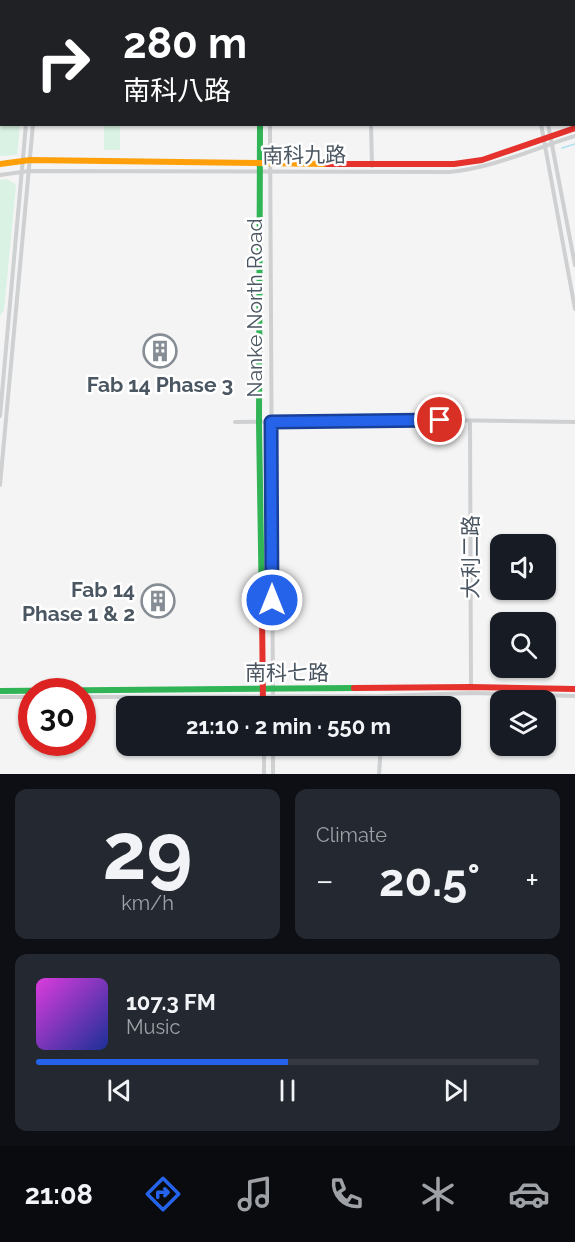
<!DOCTYPE html>
<meta charset="utf-8">
<style>
body{margin:0;font-family:Raleway,"Noto Sans TC",sans-serif;background:#242831;color:#f1f3f6;height:100vh;display:flex;flex-direction:column;font-size:22px;white-space:nowrap}
*{box-sizing:border-box;margin:0}
p{font-size:20px;color:#9ea1a6}
.icon{flex:none;width:33px;height:33px;fill:none;stroke:currentColor;stroke-width:2;stroke-linecap:round;stroke-linejoin:round}
.map{position:relative;height:774px;overflow:hidden}
.sheet{display:flex;flex-direction:column;gap:15px;padding:15px;background:#0d0f14;flex:1}
.sheet>*{flex:none}
.hud{position:absolute;left:0px;top:0px;width:576px;height:126px;box-shadow:0 2px 4px #0004;background:#202124;color:#fff;overflow:hidden}
.controls{position:absolute;left:490px;top:534px;display:grid;gap:12px}
.controls a{display:grid;place-items:center;width:66px;height:66px;border-radius:12px;background:#171b24;box-shadow:0 2px 4px #0004;font-size:30px}
.speed{position:absolute;left:18px;top:678px;display:flex;gap:12px;font-size:30px;font-weight:700;text-align:center}
.speed>*{display:grid;place-content:center;width:78px;height:78px;border-radius:50%;background:#171b24;box-shadow:0 2px 4px #0004;line-height:1}
.speed .limit{border:9px solid #d22;background:#fff;color:#111}
.pin{position:absolute;display:grid;place-items:center;width:51px;height:51px;color:#fff;margin:-26px;border:3px solid #fff;border-radius:50%;box-shadow:0 2px 6px #0007}
.me{position:absolute;width:66px;margin:-33px;rotate:0deg;stroke-linejoin:round;filter:drop-shadow(0 0 4px #0008)}
.turn{display:flex;align-items:center;gap:21px;height:126px;padding:0 24px;font-size:27px}
.turn .icon{width:78px;height:78px;stroke-width:2.5}
.turn b{display:block;font-size:42px;line-height:51px}
.big{font-size:45px;font-weight:700;line-height:1.1}
.sheet .card{flex:1;display:flex;flex-direction:column;justify-content:center;gap:9px;min-width:0;padding:0 21px;border-radius:12px;background:#242831}
.sheet .dial{align-items:center;gap:0}
.dial b{font-size:78px;line-height:1}
.song{display:flex;align-items:center;gap:18px}
.cover{width:72px;height:72px;border-radius:9px;background:linear-gradient(135deg,hsl(300 70% 55%),hsl(230 70% 35%))}
.played{height:6px;border-radius:3px;background:linear-gradient(90deg,#2563eb 50%,#363941 50%)}
.keys{display:flex;justify-content:space-around;direction:ltr}
.heat{display:flex;justify-content:space-between;align-items:center;font-size:33px;direction:ltr}
.sheet .tiles{flex:1;display:grid;gap:15px;grid-template-columns:1fr 1fr}
.card:last-child{grid-column:span 2}
.trip{position:absolute;left:116px;top:696px;width:345px;height:60px;border-radius:12px;background:#171b24;box-shadow:0 2px 4px #0004;font-weight:700;line-height:60px;text-align:center}
.dock{display:flex;height:96px;justify-content:space-around;align-items:center;background:#090b0e;color:#9ea1a6}
.dock .icon{width:42px;height:42px}
.dock .active{color:#2563eb}
.dock b{font-size:27px;color:#f1f3f6}
.map>svg:first-child{display:block}
.green{fill:#d9f2e3}
.lines{fill:none;stroke-linecap:round;stroke-linejoin:round}
.stream{stroke:#aee2f0;stroke-width:1.5}
.street{stroke:#ced0d2;stroke-width:4}
.fast{stroke:#30b455;stroke-width:6}
.slow{stroke:#ff9f0a;stroke-width:6}
.jam{stroke:#e5322d;stroke-width:6}
.route-casing{stroke:#184099;stroke-width:15}
.route{stroke:#2563eb;stroke-width:10}
.labels{text-anchor:middle;dominant-baseline:central;stroke-width:5;stroke-linejoin:round;paint-order:stroke}
.street-label{font-size:21px;fill:#4a5661;stroke:#fff}
.poi-label{font-size:21px;font-weight:bold;fill:#4a5661;stroke:#fff}
</style>
<div class="map">
<svg width="575" height="774" viewBox="0 0 575 774">
<rect width="100%" height="100%" fill="#f4f4f4"/>
<g class="green">
<path d="M0,32L2,124L20,125L17,155L0,156Z"/>
<rect x="104" y="125" width="16" height="25"/>
<path d="M7,179L16,185L4,310L0,316V180Z"/>
</g>
<g class="lines">
<path class="stream" d="M562,148L575,144"/>
<g class="street">
<path d="M258,0V2"/>
<path d="M369,0V2"/>
<path d="M515,0L516,2"/>
<path d="M522,0L523,2"/>
<path d="M57,2L58,0"/>
<path d="M66,2L67,0"/>
<path d="M269,2V0"/>
<path d="M0,15H2"/>
<path d="M0,26H2"/>
<path d="M270,124L273,706"/>
<path d="M371,124L372,166"/>
<path d="M541,124L575,309"/>
<path d="M548,124L575,265"/>
<path d="M0,175L29,171L449,172C493,168 533,149 575,136"/>
<path d="M0,416L26,124"/>
<path d="M235,422L440,420L575,422"/>
<path d="M470,422L471,688"/>
<path d="M0,485L33,124"/>
<path d="M0,697H32"/>
<path d="M82,697L384,696L472,693L575,696"/>
<path d="M383,706L384,696"/>
<path d="M264,746V774"/>
<path d="M273,746V774"/>
<path d="M379,774L381,746"/>
</g>
<g class="fast">
<path d="M260,124L259,423L262,611"/>
<path d="M0,691L354,688"/>
</g>
<path class="slow" d="M0,164L30,160L327,164"/>
<g class="jam">
<path d="M327,164H454L482,160L575,128"/>
<path d="M262,611L263,706"/>
<path d="M354,688L471,687L575,689"/>
</g>
</g>
<g class="lines">
<defs>
<path id="route" d="M272,600L271,422L440,420"/>
</defs>
<use href="#route" class="route-casing"/>
<use href="#route" class="route"/>
</g>
<defs>
<symbol id="building-ring" viewBox="-11 -11 22 22"><circle r="9.5" fill="#fff" stroke="#868d94" stroke-width="1.5"/><path d="M-4-6H4V6H1V3H-1V6H-4ZM-2.5-4.3h1.7v1.8h-1.7ZM.8-4.3h1.7v1.8H.8ZM-2.5-1h1.7V.8h-1.7ZM.8-1h1.7V.8H.8Z" fill="#868d94"/></symbol>
</defs>
<g fill-rule="evenodd">
<use href="#building-ring" x="141" y="332" width="38" height="38"/>
<use href="#building-ring" x="139" y="582" width="38" height="38"/>
</g>
<g class="labels">
<g class="street-label">
<text transform="translate(304 155) rotate(-1)">南科九路</text>
<text transform="translate(254 308) rotate(-90)">Nanke North Road</text>
<text transform="translate(470 557) rotate(-90)">大利二路</text>
<text x="287" y="672">南科七路</text>
</g>
<g class="poi-label">
<text x="160" y="384">Fab 14 Phase 3</text>
<text x="135" y="589" text-anchor="end">Fab 14<tspan x="135" dy="24">Phase 1 &amp; 2</tspan></text>
</g>
</g>
</svg>
<div class="controls">
<a><svg class="icon" aria-label="sound" viewBox="0 0 24 24"><path d="M4 9h4l5-4v14l-5-4H4zM17 9q2 3 0 6"/></svg></a>
<a><svg class="icon" aria-label="search" viewBox="0 0 24 24"><circle cx="10" cy="10" r="6"/><path d="M15 15l6 6"/></svg></a>
<a><svg class="icon" aria-label="layers" viewBox="0 0 24 24"><path d="M12 4l9 5-9 5-9-5zM3 14l9 5 9-5"/></svg></a>
</div>
<div class="speed"><div class="limit">30</div></div>
<div class="pin" style="left:440px;top:420px;background:#d93025"><svg class="icon" aria-label="arrive" viewBox="0 0 24 24"><path d="M6 21V4h12l-3 4 3 4H6"/></svg></div>
<svg class="me" style="left:272px;top:600px" viewBox="-20 -20 40 40"><circle r="17" fill="#2563eb" stroke="#fff" stroke-width="3"/><path d="M0-11L8 9 0 5-8 9z" fill="#fff"/></svg>
<div class="trip">21:10 · 2 min · 550 m</div>
<div class="hud">
<div class="turn"><svg class="icon" aria-label="right" viewBox="0 0 24 24"><path d="M7 20v-9h11M14 6l5 5-5 5"/></svg><div><b>280 m</b>南科八路</div></div>
</div>
</div>
<section class="sheet">
<div class="tiles">
<div class="card dial"><b>29</b><p>km/h</p></div>
<div class="card"><p>Climate</p>
<div class="heat"><a>−</a><b class="big">20.5°</b><a>+</a></div>
</div>
<div class="card">
<div class="song"><i class="cover"></i><div><b>107.3 FM</b><p>Music</p></div></div>
<div class="played"></div>
<div class="keys"><svg class="icon" aria-label="previous" viewBox="0 0 24 24"><path d="M18 5L8 12l10 7zM5 5v14"/></svg><svg class="icon" aria-label="pause" viewBox="0 0 24 24"><path d="M8 5v14M16 5v14"/></svg><svg class="icon" aria-label="next" viewBox="0 0 24 24"><path d="M6 5l10 7-10 7zM19 5v14"/></svg></div>
</div>
</div>
</section>
<nav class="dock">
<b>21:08</b>
<svg class="icon active" aria-label="directions" viewBox="0 0 24 24"><path d="M12 3l9 9-9 9-9-9zM9 14v-3h6M13 9l2 2-2 2"/></svg>
<svg class="icon" aria-label="music" viewBox="0 0 24 24"><path d="M9 18V5l10-2v13"/><circle cx="6" cy="18" r="3"/><circle cx="16" cy="16" r="3"/></svg>
<svg class="icon" aria-label="phone" viewBox="0 0 24 24"><path d="M5 4h4l2 5-3 2q2 4 5 5l2-3 5 2v4C11 20 4 13 5 4z"/></svg>
<svg class="icon" aria-label="climate" viewBox="0 0 24 24"><path d="M12 3v18M4 7l16 10M4 17L20 7"/></svg>
<svg class="icon" aria-label="car" viewBox="0 0 24 24"><path d="M5 17H2v-5l4-1 3-4h7l3 4 3 1v5h-3M9 17h6M6 11h13"/><circle cx="7" cy="17" r="2"/><circle cx="17" cy="17" r="2"/></svg>
</nav>
